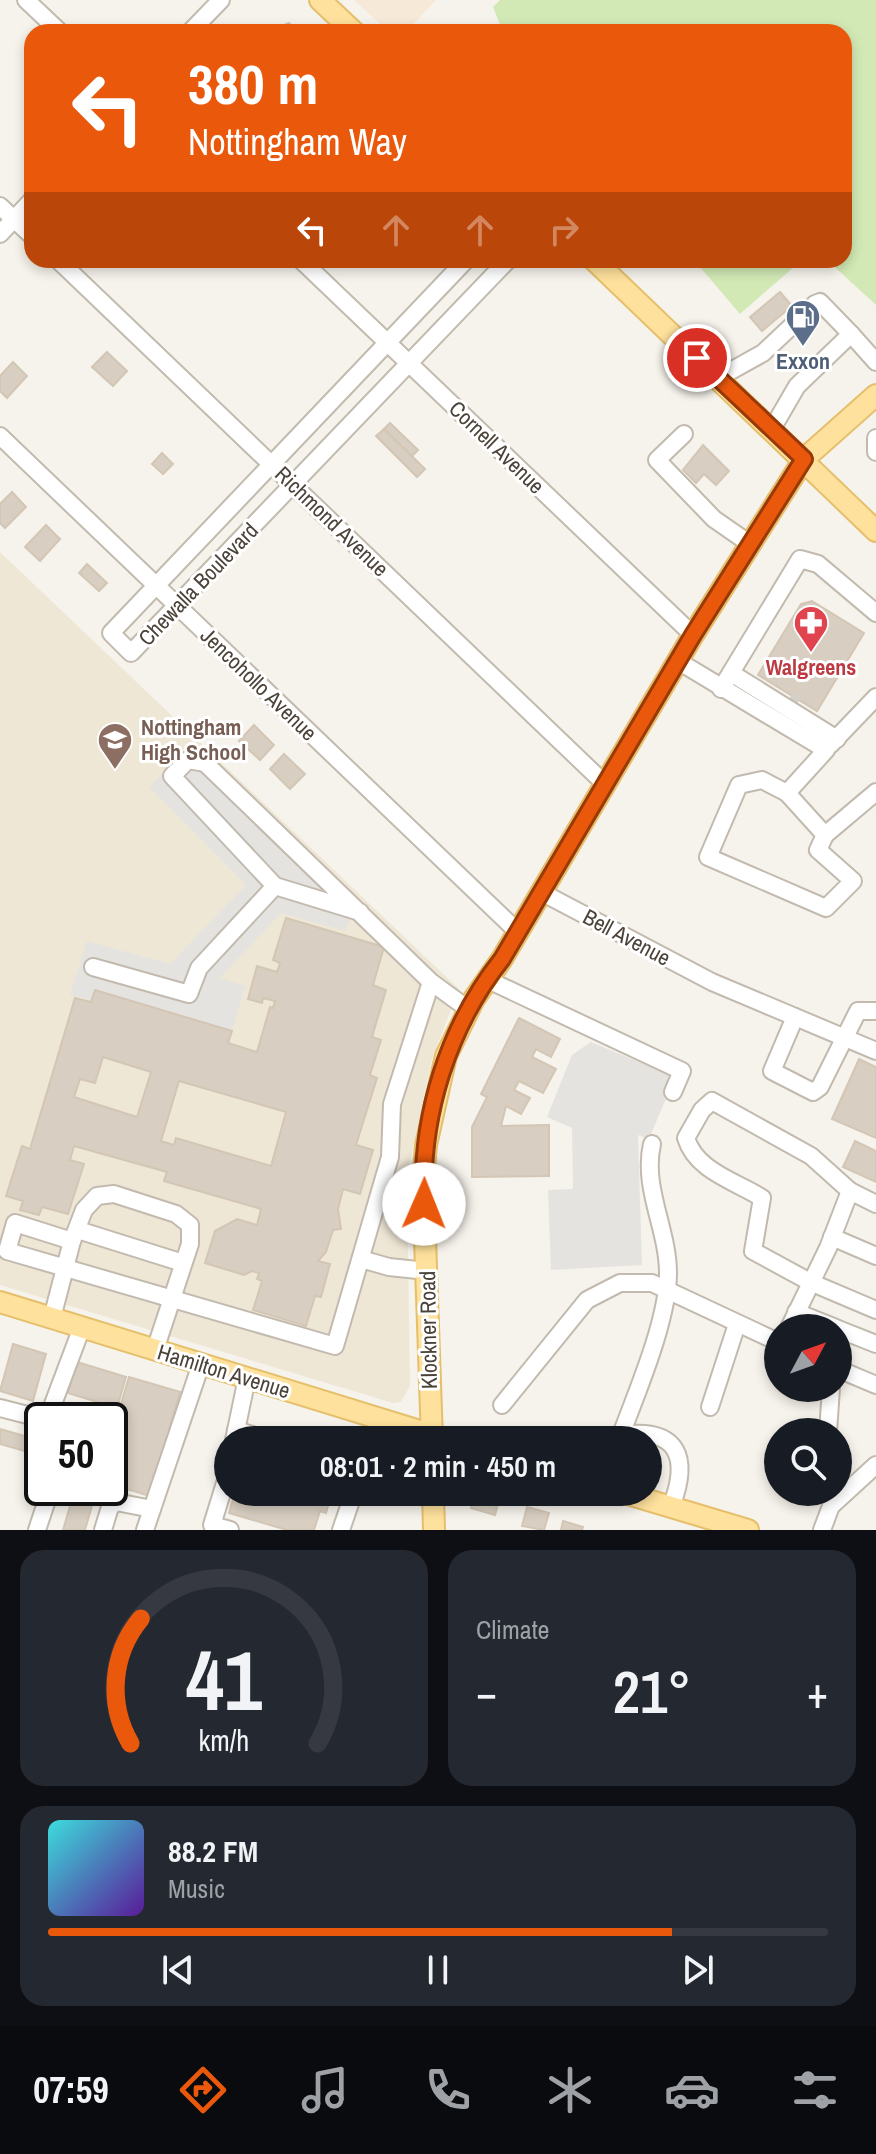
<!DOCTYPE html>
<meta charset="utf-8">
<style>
body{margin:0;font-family:"Archivo Narrow",sans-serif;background:#242831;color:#f1f3f6;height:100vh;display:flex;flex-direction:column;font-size:30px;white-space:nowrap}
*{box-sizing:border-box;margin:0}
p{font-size:26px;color:#9ea1a6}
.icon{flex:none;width:44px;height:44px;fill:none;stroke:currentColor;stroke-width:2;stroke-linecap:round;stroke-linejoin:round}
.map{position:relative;height:1530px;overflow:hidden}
.panel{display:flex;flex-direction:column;gap:20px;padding:20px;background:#0d0f14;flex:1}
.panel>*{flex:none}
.guide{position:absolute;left:24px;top:24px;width:828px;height:244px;border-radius:24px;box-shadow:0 4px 12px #0003;background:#ea580c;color:#fff;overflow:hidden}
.needle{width:52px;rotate:49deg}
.buttons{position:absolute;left:764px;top:1314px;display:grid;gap:16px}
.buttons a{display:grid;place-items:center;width:88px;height:88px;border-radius:50%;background:#171b24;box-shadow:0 4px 12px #0003;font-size:40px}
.speed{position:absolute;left:24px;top:1402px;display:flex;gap:16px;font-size:40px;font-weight:700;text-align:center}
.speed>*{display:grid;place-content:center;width:104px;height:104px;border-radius:50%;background:#171b24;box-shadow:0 4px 12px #0003;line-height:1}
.speed .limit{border:4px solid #111;border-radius:12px;background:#fff;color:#111}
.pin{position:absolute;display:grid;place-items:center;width:68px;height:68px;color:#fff;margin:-34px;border:4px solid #fff;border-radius:50%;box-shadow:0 2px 8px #0007}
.me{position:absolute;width:88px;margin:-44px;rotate:1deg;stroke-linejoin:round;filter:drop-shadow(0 0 6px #0008)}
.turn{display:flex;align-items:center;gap:28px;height:168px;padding:0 32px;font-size:36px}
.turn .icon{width:104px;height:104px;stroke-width:2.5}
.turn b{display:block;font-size:56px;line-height:68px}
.lanes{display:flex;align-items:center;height:76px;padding:0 32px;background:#0003;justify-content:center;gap:40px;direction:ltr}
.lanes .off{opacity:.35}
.big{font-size:60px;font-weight:600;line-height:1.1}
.panel .card{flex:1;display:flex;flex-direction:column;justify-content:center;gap:12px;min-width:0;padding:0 28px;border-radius:24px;background:#242831}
.panel .dial{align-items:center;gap:0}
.dial svg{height:208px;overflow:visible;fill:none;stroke:#363941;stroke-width:7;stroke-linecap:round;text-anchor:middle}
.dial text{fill:#f1f3f6;stroke:none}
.song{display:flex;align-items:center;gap:24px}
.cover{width:96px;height:96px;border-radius:12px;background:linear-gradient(135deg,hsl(180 70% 55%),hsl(270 70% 35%))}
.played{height:8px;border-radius:4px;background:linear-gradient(90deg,#ea580c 80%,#363941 80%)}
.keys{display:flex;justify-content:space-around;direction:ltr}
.heat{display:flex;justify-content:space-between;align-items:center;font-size:44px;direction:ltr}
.panel .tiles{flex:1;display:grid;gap:20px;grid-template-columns:1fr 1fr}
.card:last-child{grid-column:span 2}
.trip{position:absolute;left:214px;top:1426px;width:448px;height:80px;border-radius:40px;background:#171b24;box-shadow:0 4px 12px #0003;font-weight:600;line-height:80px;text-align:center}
.dock{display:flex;height:128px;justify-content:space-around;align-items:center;background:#090b0e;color:#9ea1a6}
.dock .icon{width:56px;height:56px}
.dock .active{color:#ea580c}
.dock b{font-size:36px;color:#f1f3f6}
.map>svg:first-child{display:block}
.commercial{fill:#f7e9d8}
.education{fill:#efe7d6}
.green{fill:#d2e9b5}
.parking{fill:#e5e3e0}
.building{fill:#d8cec1;stroke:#d3c6b4;stroke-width:2;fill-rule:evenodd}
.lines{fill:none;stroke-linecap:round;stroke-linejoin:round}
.minor-tunnel{stroke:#d4d0c8;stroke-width:16;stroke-dasharray:16 8;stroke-linecap:butt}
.minor-casing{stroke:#c2baae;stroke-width:20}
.major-casing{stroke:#e5bf6b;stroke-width:24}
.minor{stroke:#fff;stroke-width:16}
.major{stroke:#fee19c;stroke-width:20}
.route-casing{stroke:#983908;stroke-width:20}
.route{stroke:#ea580c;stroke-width:14}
.labels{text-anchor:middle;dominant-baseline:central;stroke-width:6;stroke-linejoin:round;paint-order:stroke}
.service-label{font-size:22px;font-weight:bold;fill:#4e5e75;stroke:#fff}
.street-label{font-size:22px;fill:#4b4339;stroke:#fff}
.health-label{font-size:22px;font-weight:bold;fill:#be3a42;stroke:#fff}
.education-label{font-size:22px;font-weight:bold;fill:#785e54;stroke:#fff;text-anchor:start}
</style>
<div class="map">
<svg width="876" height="1530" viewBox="0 0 876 1530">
<rect width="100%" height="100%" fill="#f6f3ec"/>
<path class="commercial" d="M354,0H436L406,32H389Z"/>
<path class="education" d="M0,552L459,989L432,1059L410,1162L407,1190L410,1386L401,1402L393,1403L0,1285Z"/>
<g class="green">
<path d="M500,0H876V305L827,260H844V32H503L493,7Z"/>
<path d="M694,260H802L740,314Z"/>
</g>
<g class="parking">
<path d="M191,743L308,857L360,901L345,931L281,913L220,978L245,986L232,1031L70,995L87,941L170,964L246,885L149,787Z"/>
<path d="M591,1042L675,1077L649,1139L638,1135L642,1265L551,1270L548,1190L573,1189L572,1128L547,1117L572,1055Z"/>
</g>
<g class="building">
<path d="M289,23L298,32H277L284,25Z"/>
<path d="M780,292L792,306L762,331L750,317Z"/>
<path d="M107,352L127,371L113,386L92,367Z"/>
<path d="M13,362L27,376L7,398L0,391V376Z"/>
<path d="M390,423L418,450L411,457L384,429Z"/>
<path d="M384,429L425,469L417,477L376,436Z"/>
<path d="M703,445L729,471L716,485L704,474L696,483L683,470Z"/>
<path d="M162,453L173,464L163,474L152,464Z"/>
<path d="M12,492L26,507L5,528L0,523V504Z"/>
<path d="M46,525L60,539L40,561L25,547Z"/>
<path d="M87,564L107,583L99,591L79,573Z"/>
<path d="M812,601L864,633L817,711L758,675L801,604Z"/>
<path d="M254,725L274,745L260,760L239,741Z"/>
<path d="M284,754L305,774L290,789L270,769Z"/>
<path d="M286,918L384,947L373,985L386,990L372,1037L381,1040L370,1075L377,1078L356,1145L373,1150L360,1194L343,1189L338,1209L341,1229L333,1230L326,1252L318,1261L330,1264L321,1297L315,1296L306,1326L253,1310L262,1281L257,1279L259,1273L252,1271L244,1275L205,1263L215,1231L237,1219L257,1225L261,1209L164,1181L167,1172L74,1146L70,1160L84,1164L68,1214L42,1207L39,1215L20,1210L23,1201L6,1196L22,1146L30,1149L75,998L91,1002L95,990L232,1031L228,1043L257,1052L270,1007L273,1008L275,1001L263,998L262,1003L248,999L257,966L277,972L280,963L273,960ZM103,1057L151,1072L137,1117L74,1097L80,1079L95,1083ZM179,1081L286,1112L271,1166L176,1138L174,1145L161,1141Z"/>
<path d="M519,1018L560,1039L551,1057L536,1049L532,1057L556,1069L543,1093L519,1081L514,1090L530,1098L521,1114L506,1106L501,1126L549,1125V1176L472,1177V1127L487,1097L481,1094Z"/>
<path d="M859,1059L876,1067V1138L832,1119Z"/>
<path d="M855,1141L876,1151V1182L843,1167Z"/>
<path d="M13,1344L46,1354L33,1401L0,1391Z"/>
<path d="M77,1362L126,1377L117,1408L68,1393Z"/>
<path d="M129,1377L180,1392L150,1496L110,1484V1441Z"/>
<path d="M0,1429L42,1441V1456L0,1444Z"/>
<path d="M235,1492H332L326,1513L320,1511L314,1530H287L229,1513Z"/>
<path d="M476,1492L500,1497L495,1515L471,1508Z"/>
<path d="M73,1496L93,1502L85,1530H63Z"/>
<path d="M527,1507L549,1513L544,1530L522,1526Z"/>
<path d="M563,1521L583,1527L582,1530H561Z"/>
</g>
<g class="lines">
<path class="minor-tunnel" d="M789,699L797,704"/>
<defs>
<g id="minor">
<path d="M26,0L60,32"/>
<path d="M190,32L221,0"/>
<path d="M0,206L32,236"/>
<path d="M0,234L32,200"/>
<path d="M58,260L605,784"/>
<path d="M301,260L693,635"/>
<path d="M466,260L111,633L131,653L508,260"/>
<path d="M718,378L763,353L815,304L820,302L851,334"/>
<path d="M772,429L797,386L851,334L876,362"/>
<path d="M684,434L657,460L714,519L750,544"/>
<path d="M0,436L518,932"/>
<path d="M876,438V452"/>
<path d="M678,661L826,750L787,793L762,780L739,785L708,857L826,908L853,881L818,850L825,835"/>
<path d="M731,673L837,739"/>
<path d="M721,689L800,559L818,564L876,613"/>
<path d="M830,745L876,697"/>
<path d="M787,793L825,835L876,792"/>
<path d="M541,892L712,982L876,1051"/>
<path d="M360,912L275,886L172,776L188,760L205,763L431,982L468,1009"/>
<path d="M93,967L189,994L199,968L275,886"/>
<path d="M486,979L682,1071L673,1092"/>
<path d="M795,1017L772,1071L813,1092L820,1087L858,1011H876"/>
<path d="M850,1191L811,1156L712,1101L702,1110L686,1138C696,1171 735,1181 762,1198L753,1251L810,1282L876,1310"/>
<path d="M78,1230L183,1263"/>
<path d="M832,1237L876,1256"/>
<path d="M72,1241L15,1223L7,1251L335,1346L390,1157L392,1104L431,982"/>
<path d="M361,1259L389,1267L427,1271"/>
<path d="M796,1312L836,1328"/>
<path d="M52,1318L72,1241L84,1210L97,1196L114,1194L176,1214L190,1225V1244L155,1350"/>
<path d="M789,1328L828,1248L850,1191L876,1204"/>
<path d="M838,1329L876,1344"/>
<path d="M838,1369L876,1385"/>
<path d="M502,1405L587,1300L620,1283H652L778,1342"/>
<path d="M710,1407L737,1324"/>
<path d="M0,1408L47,1420"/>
<path d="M47,1420L82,1327"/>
<path d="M236,1430L268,1440"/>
<path d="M828,1432L831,1388"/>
<path d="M621,1435C679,1427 690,1458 671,1507"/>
<path d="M234,1440L247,1378"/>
<path d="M619,1440C636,1394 668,1321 668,1273C668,1229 642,1188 652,1144"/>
<path d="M225,1483L212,1525L230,1530"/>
<path d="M37,1530L51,1488"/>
<path d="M103,1530L110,1507L116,1502L152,1509"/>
<path d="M145,1530L201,1364"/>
<path d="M341,1530L354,1492"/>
<path d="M822,1530L831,1506L876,1465"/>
</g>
<g id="major">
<path d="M320,0L354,32"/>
<path d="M594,260L876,531"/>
<path d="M0,1302L449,1440"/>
<path d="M432,1440L423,1181L426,1145L446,1056L474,999L502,959L693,635L804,459L876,395"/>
<path d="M433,1492L434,1530"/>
<path d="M621,1492L748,1530"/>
</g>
</defs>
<use href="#minor" class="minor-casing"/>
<use href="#major" class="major-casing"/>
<use href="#minor" class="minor"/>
<use href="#major" class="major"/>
</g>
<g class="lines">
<defs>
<path id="route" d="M424,1204C420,1116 448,1027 502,959L693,635L804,459L697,358"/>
</defs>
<use href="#route" class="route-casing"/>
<use href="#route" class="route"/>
</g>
<defs>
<symbol id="fuel-pin" viewBox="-11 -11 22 30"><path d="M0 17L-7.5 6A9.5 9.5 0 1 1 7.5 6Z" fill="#5c6f8a" stroke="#fff"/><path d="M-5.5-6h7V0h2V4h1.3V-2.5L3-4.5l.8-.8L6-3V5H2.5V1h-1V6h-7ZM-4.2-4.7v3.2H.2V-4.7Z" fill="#fff"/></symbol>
<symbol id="pharmacy-pin" viewBox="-11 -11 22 30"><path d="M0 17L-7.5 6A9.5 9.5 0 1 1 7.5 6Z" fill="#e0444e" stroke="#fff"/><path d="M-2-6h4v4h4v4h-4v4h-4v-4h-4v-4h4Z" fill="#fff"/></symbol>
<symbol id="school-pin" viewBox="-11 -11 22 30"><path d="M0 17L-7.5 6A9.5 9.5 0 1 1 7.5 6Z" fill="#8d6e63" stroke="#fff"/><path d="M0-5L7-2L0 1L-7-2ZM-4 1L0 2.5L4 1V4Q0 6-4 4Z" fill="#fff"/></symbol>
</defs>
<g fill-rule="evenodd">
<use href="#fuel-pin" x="783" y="297" width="40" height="54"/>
<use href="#pharmacy-pin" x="791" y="603" width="40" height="54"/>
<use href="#school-pin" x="95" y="720" width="40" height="54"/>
</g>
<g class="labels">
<g class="service-label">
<text x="803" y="361">Exxon</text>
</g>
<g class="street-label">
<text transform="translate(497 447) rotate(44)">Cornell Avenue</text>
<text transform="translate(332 521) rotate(44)">Richmond Avenue</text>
<text transform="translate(198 584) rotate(-46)">Chewalla Boulevard</text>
<text transform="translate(259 684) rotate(44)">Jencohollo Avenue</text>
<text transform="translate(627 937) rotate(28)">Bell Avenue</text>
<text transform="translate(428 1330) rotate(-91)">Klockner Road</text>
<text transform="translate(224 1371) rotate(17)">Hamilton Avenue</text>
</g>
<g class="health-label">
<text x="811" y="667">Walgreens</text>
</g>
<g class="education-label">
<text x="141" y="727">Nottingham<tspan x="141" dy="25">High School</tspan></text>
</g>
</g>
</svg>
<div class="buttons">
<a><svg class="needle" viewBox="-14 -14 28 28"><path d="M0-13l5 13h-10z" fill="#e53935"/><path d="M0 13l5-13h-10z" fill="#9ea1a6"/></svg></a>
<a><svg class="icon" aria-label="search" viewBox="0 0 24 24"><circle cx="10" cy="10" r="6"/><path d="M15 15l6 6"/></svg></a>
</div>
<div class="speed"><div class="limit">50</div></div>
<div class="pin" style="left:697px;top:358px;background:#d93025"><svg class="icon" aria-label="arrive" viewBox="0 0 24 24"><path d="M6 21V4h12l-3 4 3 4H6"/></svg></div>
<svg class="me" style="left:424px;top:1204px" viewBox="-20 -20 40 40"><circle r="19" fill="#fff"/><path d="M0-13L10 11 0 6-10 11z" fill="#ea580c"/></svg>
<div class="trip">08:01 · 2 min · 450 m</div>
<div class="guide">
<div class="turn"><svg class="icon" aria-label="left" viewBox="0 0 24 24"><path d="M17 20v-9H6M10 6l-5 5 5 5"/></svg><div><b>380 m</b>Nottingham Way</div></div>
<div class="lanes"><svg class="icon" aria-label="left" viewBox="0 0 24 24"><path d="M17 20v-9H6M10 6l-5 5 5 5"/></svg><svg class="icon off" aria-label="ahead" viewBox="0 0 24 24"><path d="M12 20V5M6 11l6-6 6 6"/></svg><svg class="icon off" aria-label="ahead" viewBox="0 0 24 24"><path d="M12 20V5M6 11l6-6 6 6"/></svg><svg class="icon off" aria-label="right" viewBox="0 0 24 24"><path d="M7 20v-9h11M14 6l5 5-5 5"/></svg></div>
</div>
</div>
<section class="panel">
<div class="tiles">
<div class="card dial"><svg viewBox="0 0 100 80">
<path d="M14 69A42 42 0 1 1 86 69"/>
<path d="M14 69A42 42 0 0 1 18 21" stroke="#ea580c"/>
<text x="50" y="56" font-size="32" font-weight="700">41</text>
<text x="50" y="72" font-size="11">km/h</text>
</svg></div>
<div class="card"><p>Climate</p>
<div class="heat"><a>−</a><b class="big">21°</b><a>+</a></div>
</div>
<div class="card">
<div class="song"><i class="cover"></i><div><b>88.2 FM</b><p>Music</p></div></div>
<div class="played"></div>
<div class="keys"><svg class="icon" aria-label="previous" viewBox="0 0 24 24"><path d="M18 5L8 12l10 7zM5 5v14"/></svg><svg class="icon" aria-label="pause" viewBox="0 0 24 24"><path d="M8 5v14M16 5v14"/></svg><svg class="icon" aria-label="next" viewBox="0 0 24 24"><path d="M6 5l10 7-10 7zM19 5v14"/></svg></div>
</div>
</div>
</section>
<nav class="dock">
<b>07:59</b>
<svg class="icon active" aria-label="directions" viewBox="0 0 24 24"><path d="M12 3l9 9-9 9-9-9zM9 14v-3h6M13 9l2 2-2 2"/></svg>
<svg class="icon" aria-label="music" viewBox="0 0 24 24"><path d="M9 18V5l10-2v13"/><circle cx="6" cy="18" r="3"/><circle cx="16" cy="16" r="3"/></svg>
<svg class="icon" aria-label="phone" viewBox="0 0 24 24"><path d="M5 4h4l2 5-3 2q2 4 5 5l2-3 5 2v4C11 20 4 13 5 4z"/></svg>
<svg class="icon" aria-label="climate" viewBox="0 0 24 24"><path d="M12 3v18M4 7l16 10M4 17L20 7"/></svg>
<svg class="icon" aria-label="car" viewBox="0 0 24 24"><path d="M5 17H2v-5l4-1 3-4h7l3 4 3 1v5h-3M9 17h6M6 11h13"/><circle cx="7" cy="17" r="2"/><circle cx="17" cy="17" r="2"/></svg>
<svg class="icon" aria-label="filters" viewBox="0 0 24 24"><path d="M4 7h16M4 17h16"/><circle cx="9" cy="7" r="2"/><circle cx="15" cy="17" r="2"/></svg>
</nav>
